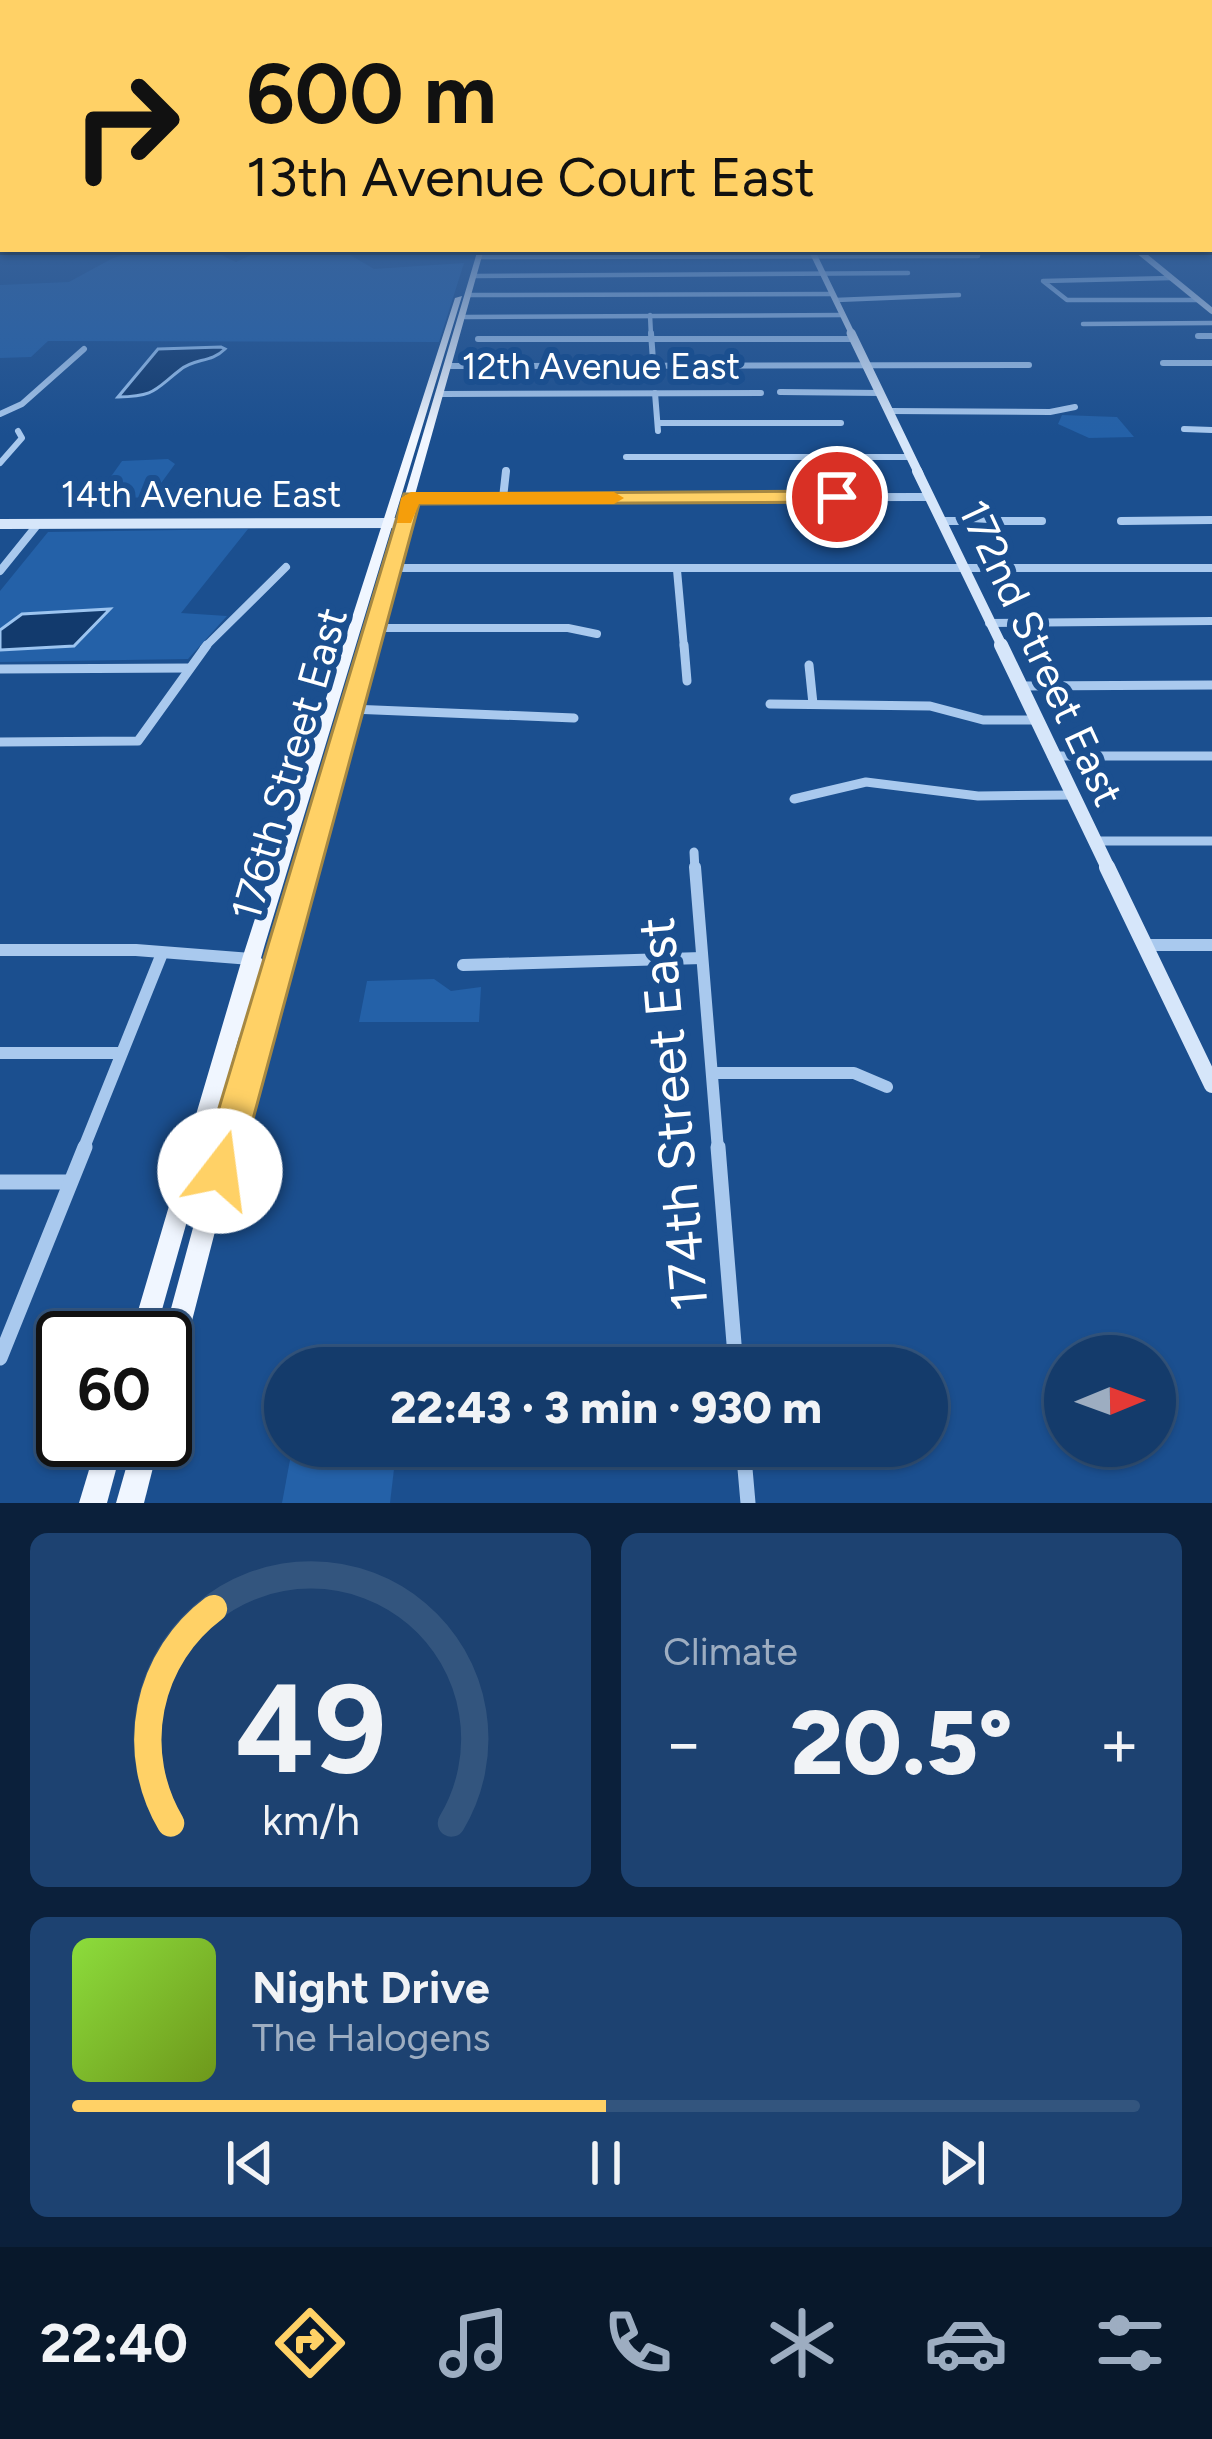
<!DOCTYPE html>
<meta charset="utf-8">
<style>
body{margin:0;font-family:Figtree,sans-serif;background:#1d4271;color:#f1f3f6;height:100vh;display:flex;flex-direction:column;font-size:45px;white-space:nowrap}
*{box-sizing:border-box;margin:0}
p{font-size:39px;color:#9dadc1}
.icon{flex:none;width:66px;height:66px;fill:none;stroke:currentColor;stroke-width:2;stroke-linecap:round;stroke-linejoin:round}
.map{position:relative;height:1503px;overflow:hidden}
.details{display:flex;flex-direction:column;gap:30px;padding:30px;background:#0b203b;flex:1}
.details>*{flex:none}
.banner{position:absolute;left:0px;top:0px;width:1212px;height:252px;box-shadow:0 3px 9px #0004,0 0 0 3px #33557e;background:#ffd166;color:#111;overflow:hidden}
.needle{width:78px;rotate:89deg}
.tools{position:absolute;left:1044px;top:1335px;display:grid;gap:24px}
.tools a{display:grid;place-items:center;width:132px;height:132px;border-radius:50%;background:#143b6b;box-shadow:0 3px 9px #0004,0 0 0 3px #33557e;font-size:60px}
.speed{position:absolute;left:36px;top:1311px;display:flex;gap:24px;font-size:60px;font-weight:700;text-align:center}
.speed>*{display:grid;place-content:center;width:156px;height:156px;border-radius:50%;background:#143b6b;box-shadow:0 3px 9px #0004,0 0 0 3px #33557e;line-height:1}
.speed .limit{border:6px solid #111;border-radius:18px;background:#fff;color:#111}
.pin{position:absolute;display:grid;place-items:center;width:102px;height:102px;color:#fff;margin:-51px;border:6px solid #fff;border-radius:50%;box-shadow:0 3px 12px #0007}
.me{position:absolute;width:132px;margin:-66px;rotate:15deg;stroke-linejoin:round;filter:drop-shadow(0 0 9px #0008)}
.turn{display:flex;align-items:center;gap:42px;height:252px;padding:0 48px;font-size:54px}
.turn .icon{width:156px;height:156px;stroke-width:2.5}
.turn b{display:block;font-size:84px;line-height:102px}
.big{font-size:90px;font-weight:800;line-height:1.1}
.details .tile{flex:1;display:flex;flex-direction:column;justify-content:center;gap:18px;min-width:0;padding:0 42px;border-radius:18px;background:#1d4271}
.details .dial{align-items:center;gap:0}
.dial svg{height:312px;overflow:visible;fill:none;stroke:#33557e;stroke-width:7;stroke-linecap:round;text-anchor:middle}
.dial text{fill:#f1f3f6;stroke:none}
.song{display:flex;align-items:center;gap:36px}
.cover{width:144px;height:144px;border-radius:18px;background:linear-gradient(135deg,hsl(90 70% 55%),hsl(80 70% 35%))}
.played{height:12px;border-radius:6px;background:linear-gradient(90deg,#ffd166 50%,#33557e 50%)}
.keys{display:flex;justify-content:space-around;direction:ltr}
.heat{display:flex;justify-content:space-between;align-items:center;font-size:66px;direction:ltr}
.details .tiles{flex:1;display:grid;gap:30px;grid-template-columns:1fr 1fr}
.tile:last-child{grid-column:span 2}
.trip{position:absolute;left:264px;top:1347px;width:684px;height:120px;border-radius:60px;background:#143b6b;box-shadow:0 3px 9px #0004,0 0 0 3px #33557e;font-weight:800;line-height:120px;text-align:center}
.tab-bar{display:flex;height:192px;justify-content:space-around;align-items:center;background:#08182b;color:#9dadc1}
.tab-bar .icon{width:84px;height:84px}
.tab-bar .selected{color:#ffd166}
.tab-bar b{font-size:54px;color:#f1f3f6}
.map>svg:first-child{display:block}
.green{fill:#2461a8}
.water{fill:#123a6d;stroke:#9cc4f0;stroke-width:3}
.lines{fill:none;stroke-linecap:round;stroke-linejoin:round}
.street-far5{stroke:#a9c9ee;stroke-width:4.5}
.street-far4{stroke:#a9c9ee;stroke-width:6}
.street-far3{stroke:#a9c9ee;stroke-width:8}
.street-far2{stroke:#a9c9ee;stroke-width:9}
.street-far1{stroke:#a9c9ee;stroke-width:12}
.street{stroke:#a9c9ee;stroke-width:15}
.secondary-far4{stroke:#d6e6fa;stroke-width:6}
.secondary-far3{stroke:#d6e6fa;stroke-width:9}
.secondary-far2{stroke:#d6e6fa;stroke-width:10}
.secondary-far1{stroke:#d6e6fa;stroke-width:14}
.secondary{stroke:#d6e6fa;stroke-width:16}
.primary{fill:#f0f6ff;fill-rule:evenodd}
.route{fill:#ffd166;stroke:#a68842;stroke-width:3}
.slow{fill:#f59e0b}
.labels{text-anchor:middle;dominant-baseline:central;stroke-width:12;stroke-linejoin:round;paint-order:stroke}
.far-street-label{font-size:36px;fill:#fff;stroke:#1b4f8f}
.street-label{font-size:42px;fill:#fff;stroke:#1b4f8f}
.near-street-label{font-size:51px;fill:#fff;stroke:#1b4f8f}
</style>
<div class="map">
<svg width="1212" height="1503" viewBox="0 0 1212 1503">
<rect width="100%" height="100%" fill="#1b4f8f"/>
<g class="green">
<path d="M143,249H209L236,262L264,249H340L374,269L464,263L439,342L48,341L31,357L0,358V285L69,282L113,258Z"/>
<path d="M1062,415L1117,417L1134,437L1089,438L1058,424Z"/>
<path d="M168,459L175,464L151,497L95,499L122,461Z"/>
<path d="M248,529L181,613L227,616L188,659L0,662V591L48,532Z"/>
<path d="M434,979L451,991L481,987L479,1022H359L367,981Z"/>
<path d="M290,1460H387L394,1469L390,1503H282Z"/>
</g>
<g class="water">
<path d="M158,349L221,347L225,349C211,363 194,358 180,370C154,390 156,396 118,397Z"/>
<path d="M110,609L74,646L0,650V630L22,614Z"/>
</g>
<g class="lines">
<g class="street-far5">
<path d="M478,257L978,256"/>
<path d="M474,276L908,273"/>
<path d="M1171,278L1043,281L1067,300H1198"/>
<path d="M470,295L833,294"/>
<path d="M836,300L959,295"/>
<path d="M650,315L651,336"/>
<path d="M465,317L843,315"/>
<path d="M1083,324L1212,323"/>
</g>
<g class="street-far4">
<path d="M651,333L654,374"/>
<path d="M1198,336H1212"/>
<path d="M478,339H855"/>
<path d="M1163,363H1212"/>
<path d="M451,366L1029,365"/>
<path d="M780,392L881,393"/>
<path d="M655,393L658,431"/>
<path d="M442,394L761,393"/>
<path d="M890,411L1050,412L1075,407"/>
<path d="M0,414L22,404L84,349"/>
<path d="M658,423H841"/>
<path d="M1184,429L1212,430"/>
<path d="M626,457H911"/>
<path d="M0,463L22,438L18,431"/>
</g>
<g class="street-far3">
<path d="M411,498L930,497"/>
<path d="M503,498L506,471"/>
<path d="M942,521H1042"/>
<path d="M1121,521L1212,520"/>
<path d="M391,568H1212"/>
<path d="M677,570L684,648"/>
<path d="M0,571L38,524"/>
<path d="M989,623L1212,621"/>
<path d="M373,628H568L597,634"/>
<path d="M204,648L286,567"/>
</g>
<g class="street-far2">
<path d="M684,645L687,681"/>
<path d="M809,665L813,704"/>
<path d="M0,669L190,668"/>
<path d="M1020,686L1212,685"/>
<path d="M770,704L930,706L983,720H1035"/>
<path d="M351,709L574,718"/>
<path d="M0,742L138,741L207,645"/>
<path d="M1052,756H1212"/>
<path d="M794,799L866,782L978,796L1072,795"/>
<path d="M1094,841H1212"/>
<path d="M694,852L695,870"/>
</g>
<g class="street-far1">
<path d="M695,867L718,1150"/>
<path d="M1144,945H1212"/>
<path d="M0,950H136L251,959"/>
<path d="M463,965L702,958"/>
<path d="M0,1053H120"/>
<path d="M712,1073H854L887,1087"/>
<path d="M83,1150L161,956"/>
</g>
<g class="street">
<path d="M718,1147L736,1368"/>
<path d="M0,1182H69"/>
<path d="M0,1358L85,1147"/>
<path d="M743,1446L748,1503"/>
</g>
<g class="secondary-far4">
<path d="M811,249L853,336"/>
<path d="M1136,249L1212,311"/>
</g>
<path class="secondary-far3" d="M851,333L919,474"/>
<g class="secondary-far2">
<path d="M917,471L1003,648"/>
<path d="M0,524L402,523"/>
</g>
<path class="secondary-far1" d="M1001,645L1109,870"/>
<path class="secondary" d="M1107,867L1212,1085"/>
<g class="primary">
<path d="M478,249H484L293,929L178,1375L174,1384L165,1388V1338H163L242,1048L239,1037L154,1338H130L242,959L455,298L462,296L265,944L261,958L266,963Z"/>
<path d="M98,1440H124L107,1503H79Z"/>
<path d="M134,1440H160L144,1503H116Z"/>
</g>
</g>
<linearGradient id="sky" x2="0" y2="1"><stop stop-color="#0f2b4f"/><stop offset="0.52" stop-color="#39639b"/><stop offset="1" stop-color="#39639b" stop-opacity="0"/></linearGradient>
<rect width="1212" height="436" fill="url(#sky)"/>
<path class="route" d="M837,491L847,497L844,502L419,504L239,1171L234,1183L220,1188L206,1183L200,1171L404,494Z"/>
<path class="slow" d="M411,492H614L624,498L614,504H419L411,523H397L401,498Z"/>
<g class="labels">
<g class="far-street-label">
<text x="601" y="366">12th Avenue East</text>
<text x="201" y="494">14th Avenue East</text>
</g>
<g class="street-label">
<text transform="translate(1041 653) rotate(65)">172nd Street East</text>
<text transform="translate(289 764) rotate(-74)">176th Street East</text>
</g>
<g class="near-street-label">
<text transform="translate(673 1114) rotate(-95)">174th Street East</text>
</g>
</g>
</svg>
<div class="tools">
<a><svg class="needle" viewBox="-14 -14 28 28"><path d="M0-13l5 13h-10z" fill="#e53935"/><path d="M0 13l5-13h-10z" fill="#9dadc1"/></svg></a>
</div>
<div class="speed"><div class="limit">60</div></div>
<div class="pin" style="left:837px;top:497px;background:#d93025"><svg class="icon" aria-label="arrive" viewBox="0 0 24 24"><path d="M6 21V4h12l-3 4 3 4H6"/></svg></div>
<svg class="me" style="left:220px;top:1171px" viewBox="-20 -20 40 40"><circle r="19" fill="#fff"/><path d="M0-13L10 11 0 6-10 11z" fill="#ffd166"/></svg>
<div class="trip">22:43 · 3 min · 930 m</div>
<div class="banner">
<div class="turn"><svg class="icon" aria-label="right" viewBox="0 0 24 24"><path d="M7 20v-9h11M14 6l5 5-5 5"/></svg><div><b>600 m</b>13th Avenue Court East</div></div>
</div>
</div>
<section class="details">
<div class="tiles">
<div class="tile dial"><svg viewBox="0 0 100 80">
<path d="M14 69A42 42 0 1 1 86 69"/>
<path d="M14 69A42 42 0 0 1 25 14" stroke="#ffd166"/>
<text x="50" y="56" font-size="32" font-weight="700">49</text>
<text x="50" y="72" font-size="11">km/h</text>
</svg></div>
<div class="tile"><p>Climate</p>
<div class="heat"><a>−</a><b class="big">20.5°</b><a>+</a></div>
</div>
<div class="tile">
<div class="song"><i class="cover"></i><div><b>Night Drive</b><p>The Halogens</p></div></div>
<div class="played"></div>
<div class="keys"><svg class="icon" aria-label="previous" viewBox="0 0 24 24"><path d="M18 5L8 12l10 7zM5 5v14"/></svg><svg class="icon" aria-label="pause" viewBox="0 0 24 24"><path d="M8 5v14M16 5v14"/></svg><svg class="icon" aria-label="next" viewBox="0 0 24 24"><path d="M6 5l10 7-10 7zM19 5v14"/></svg></div>
</div>
</div>
</section>
<nav class="tab-bar">
<b>22:40</b>
<svg class="icon selected" aria-label="directions" viewBox="0 0 24 24"><path d="M12 3l9 9-9 9-9-9zM9 14v-3h6M13 9l2 2-2 2"/></svg>
<svg class="icon" aria-label="music" viewBox="0 0 24 24"><path d="M9 18V5l10-2v13"/><circle cx="6" cy="18" r="3"/><circle cx="16" cy="16" r="3"/></svg>
<svg class="icon" aria-label="phone" viewBox="0 0 24 24"><path d="M5 4h4l2 5-3 2q2 4 5 5l2-3 5 2v4C11 20 4 13 5 4z"/></svg>
<svg class="icon" aria-label="climate" viewBox="0 0 24 24"><path d="M12 3v18M4 7l16 10M4 17L20 7"/></svg>
<svg class="icon" aria-label="car" viewBox="0 0 24 24"><path d="M5 17H2v-5l4-1 3-4h7l3 4 3 1v5h-3M9 17h6M6 11h13"/><circle cx="7" cy="17" r="2"/><circle cx="17" cy="17" r="2"/></svg>
<svg class="icon" aria-label="filters" viewBox="0 0 24 24"><path d="M4 7h16M4 17h16"/><circle cx="9" cy="7" r="2"/><circle cx="15" cy="17" r="2"/></svg>
</nav>
